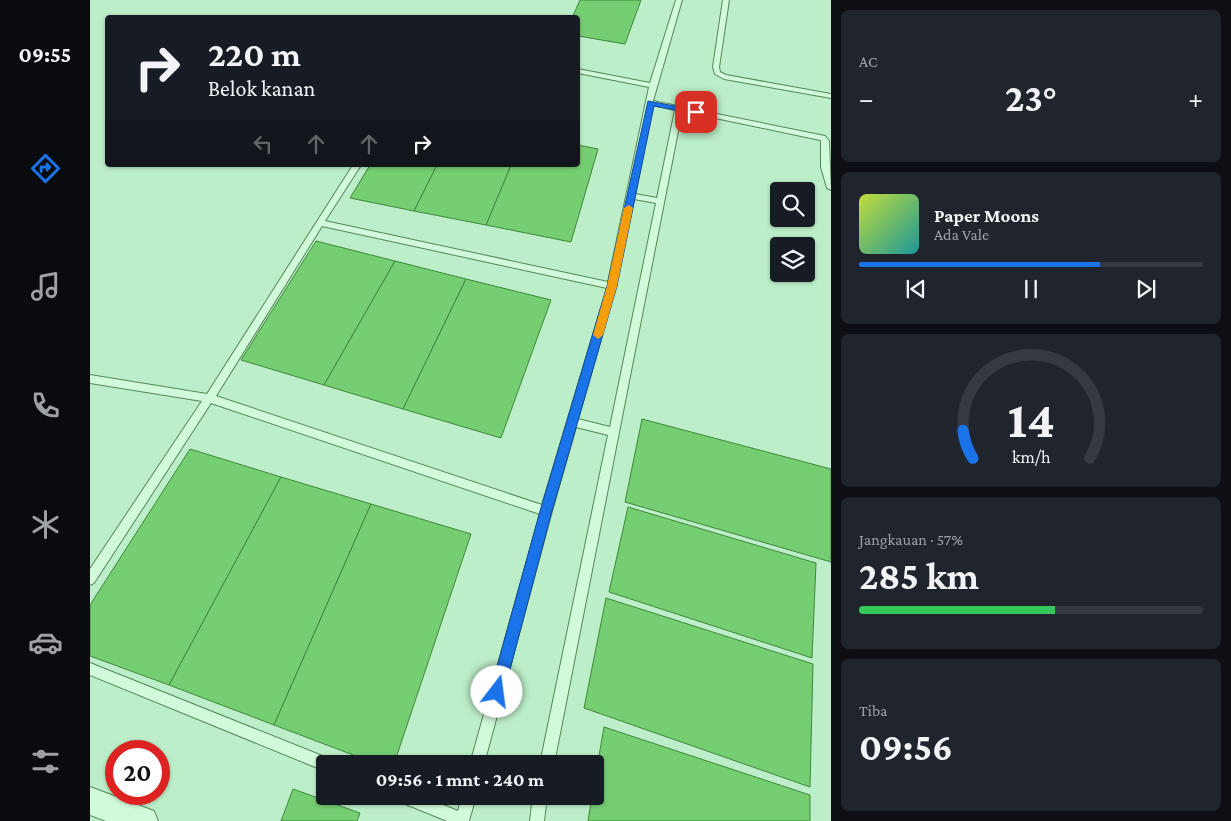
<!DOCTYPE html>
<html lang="id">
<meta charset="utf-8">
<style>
body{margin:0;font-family:"Crimson Pro",serif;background:#20242c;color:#f1f3f6;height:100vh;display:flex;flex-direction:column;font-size:19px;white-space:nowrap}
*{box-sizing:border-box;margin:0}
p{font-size:16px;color:#9ea1a6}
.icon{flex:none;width:28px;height:28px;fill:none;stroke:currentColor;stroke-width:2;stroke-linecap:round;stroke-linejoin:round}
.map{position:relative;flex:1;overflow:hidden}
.details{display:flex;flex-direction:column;gap:10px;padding:10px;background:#0d0f14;width:400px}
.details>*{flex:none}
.hud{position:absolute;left:15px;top:15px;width:475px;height:152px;border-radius:5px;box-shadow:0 1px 4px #0004;background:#171b24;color:#f1f3f6;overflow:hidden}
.buttons{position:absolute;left:680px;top:182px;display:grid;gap:10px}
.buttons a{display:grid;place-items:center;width:45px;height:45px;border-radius:5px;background:#171b24;box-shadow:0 1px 4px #0004;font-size:25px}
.speed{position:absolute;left:15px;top:740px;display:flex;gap:10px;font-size:25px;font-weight:700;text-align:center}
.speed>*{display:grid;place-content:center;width:65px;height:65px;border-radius:50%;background:#171b24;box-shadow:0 1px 4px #0004;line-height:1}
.speed .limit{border:8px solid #d22;background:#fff;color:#111}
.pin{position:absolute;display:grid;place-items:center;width:42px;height:42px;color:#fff;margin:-21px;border-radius:10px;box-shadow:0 2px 8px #0006}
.me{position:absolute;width:55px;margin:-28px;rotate:15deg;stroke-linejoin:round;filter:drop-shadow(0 0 4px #0008)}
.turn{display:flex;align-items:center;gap:18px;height:105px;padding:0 20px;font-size:22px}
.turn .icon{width:65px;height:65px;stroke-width:2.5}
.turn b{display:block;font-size:35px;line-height:42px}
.lanes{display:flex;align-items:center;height:48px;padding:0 20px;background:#0003;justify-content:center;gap:25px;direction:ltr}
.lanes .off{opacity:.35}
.big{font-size:38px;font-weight:700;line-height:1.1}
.details .tile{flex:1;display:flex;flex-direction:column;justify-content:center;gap:8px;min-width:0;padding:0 18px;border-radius:8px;background:#20242c}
.details .dial{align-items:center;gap:0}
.dial svg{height:130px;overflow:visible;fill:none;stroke:#363941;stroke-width:7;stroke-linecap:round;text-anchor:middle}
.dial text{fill:#f1f3f6;stroke:none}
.song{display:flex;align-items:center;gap:15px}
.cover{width:60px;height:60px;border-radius:8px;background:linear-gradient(135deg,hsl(70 70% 55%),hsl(180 70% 35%))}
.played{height:5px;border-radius:2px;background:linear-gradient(90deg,#1a73e8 70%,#363941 70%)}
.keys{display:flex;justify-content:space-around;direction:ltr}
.heat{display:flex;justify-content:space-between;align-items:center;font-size:28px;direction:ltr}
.charge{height:8px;border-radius:4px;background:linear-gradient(90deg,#34c759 57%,#363941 0)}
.trip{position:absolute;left:226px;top:755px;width:288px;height:50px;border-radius:5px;background:#171b24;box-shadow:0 1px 4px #0004;font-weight:700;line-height:50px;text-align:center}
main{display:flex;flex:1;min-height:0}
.menu{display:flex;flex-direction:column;width:90px;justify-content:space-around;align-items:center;background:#090b0e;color:#9ea1a6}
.menu .icon{width:35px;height:35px}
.menu .selected{color:#1a73e8}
.menu b{font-size:22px;color:#f1f3f6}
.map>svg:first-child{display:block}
.building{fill:#75ce71;stroke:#3f873b}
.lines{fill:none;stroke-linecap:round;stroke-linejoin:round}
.lane-casing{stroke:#558759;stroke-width:2}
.street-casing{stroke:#558759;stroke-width:2}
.lane{fill:#d0fada;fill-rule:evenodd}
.street{fill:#d0fada;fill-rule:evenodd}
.route{fill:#1a73e8;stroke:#114b97}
.slow{fill:#f59e0b}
</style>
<main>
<nav class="menu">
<b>09:55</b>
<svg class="icon selected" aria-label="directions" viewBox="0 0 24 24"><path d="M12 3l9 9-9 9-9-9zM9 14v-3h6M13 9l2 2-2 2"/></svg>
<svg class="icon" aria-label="music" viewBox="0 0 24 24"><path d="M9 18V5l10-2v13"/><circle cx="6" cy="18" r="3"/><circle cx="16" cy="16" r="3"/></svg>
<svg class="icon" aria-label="phone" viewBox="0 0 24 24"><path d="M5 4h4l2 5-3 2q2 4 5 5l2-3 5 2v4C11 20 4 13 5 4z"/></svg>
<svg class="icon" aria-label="climate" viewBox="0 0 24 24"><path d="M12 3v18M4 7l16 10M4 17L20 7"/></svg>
<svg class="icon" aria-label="car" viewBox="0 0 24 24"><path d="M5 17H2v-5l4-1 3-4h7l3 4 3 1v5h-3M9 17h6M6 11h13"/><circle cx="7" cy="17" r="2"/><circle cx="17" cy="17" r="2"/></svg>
<svg class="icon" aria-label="filters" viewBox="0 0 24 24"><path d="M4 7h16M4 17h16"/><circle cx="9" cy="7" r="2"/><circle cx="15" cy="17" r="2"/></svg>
</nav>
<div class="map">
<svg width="741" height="821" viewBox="0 0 741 821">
<rect width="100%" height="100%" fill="#bcefc9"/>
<g class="building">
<path d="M490,0H551L535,44L488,36V18H482Z"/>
<path d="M488,145L508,149L481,242L396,225L421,165H488Z"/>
<path d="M280,165H347L324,211L260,198Z"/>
<path d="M347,165H421L396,225L324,211Z"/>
<path d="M226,241L305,261L234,385L151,360Z"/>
<path d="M305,261L376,279L313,409L234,385Z"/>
<path d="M376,279L461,300L411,438L313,409Z"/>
<path d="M552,419L741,469V562L535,502Z"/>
<path d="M100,449L191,477L79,685L0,656V605Z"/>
<path d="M191,477L281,504L184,725L79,685Z"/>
<path d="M281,504L381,534L304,764H287L184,725Z"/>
<path d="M538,507L726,563L722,658L519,592Z"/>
<path d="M516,598L723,664L720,787L494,708Z"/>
<path d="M514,727L720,795V821H498L502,796H505V779Z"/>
<path d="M203,789L270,813L267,821H191Z"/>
</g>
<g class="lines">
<defs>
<g id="lane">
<path d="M586,0H592L563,101L735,136L739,141L741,190L737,188L731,167V141L730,140L592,111L464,764H450L518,435L486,427L462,511L394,764H380L450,514L121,403L4,583L0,585V569L112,401L0,383V375L117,394L263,165H271L235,221L518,282L559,87L488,73V69L560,83ZM562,105L585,110L567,198L545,194ZM544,199L566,203L520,427L488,419L526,286ZM232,226L517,288L452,505L126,396Z"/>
<path d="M633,0H639L629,67L630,72L636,75L741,94V98L634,79L625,74L623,67Z"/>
<path d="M0,663L240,759L242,764H235V771L0,675Z"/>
<path d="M306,796H331L368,811L372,796H386L379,821H357L308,801Z"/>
<path d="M443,796H457L454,821H440Z"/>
</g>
<path id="street" d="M0,787L64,811L68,821H16L0,815Z"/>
</defs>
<use href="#lane" class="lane-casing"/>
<use href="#street" class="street-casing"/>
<use href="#lane" class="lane"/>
<use href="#street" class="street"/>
</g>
<path class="route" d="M558,101L606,110L610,112L606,114L564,106L527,286L462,511L414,692L412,697L407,699L402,697L400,692L450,511L517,286Z"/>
<path class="slow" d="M539,205L543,208L527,286L513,335L508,339L503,335L517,286L534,208Z"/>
</svg>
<div class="buttons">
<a><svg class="icon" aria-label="search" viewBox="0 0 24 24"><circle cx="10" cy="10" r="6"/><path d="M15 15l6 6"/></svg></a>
<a><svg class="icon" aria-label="layers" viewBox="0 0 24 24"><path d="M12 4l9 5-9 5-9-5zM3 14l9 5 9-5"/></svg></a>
</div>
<div class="speed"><div class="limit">20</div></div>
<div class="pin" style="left:606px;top:112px;background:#d93025"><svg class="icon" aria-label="arrive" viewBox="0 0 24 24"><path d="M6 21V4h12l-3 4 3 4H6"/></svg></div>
<svg class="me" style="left:407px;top:692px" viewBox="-20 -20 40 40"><circle r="19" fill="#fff"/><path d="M0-13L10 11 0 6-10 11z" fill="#1a73e8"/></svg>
<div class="trip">09:56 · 1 mnt · 240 m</div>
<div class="hud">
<div class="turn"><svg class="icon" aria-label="right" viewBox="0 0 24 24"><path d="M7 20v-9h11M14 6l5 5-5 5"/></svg><div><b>220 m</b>Belok kanan</div></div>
<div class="lanes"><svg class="icon off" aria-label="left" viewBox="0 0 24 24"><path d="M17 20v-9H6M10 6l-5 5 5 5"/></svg><svg class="icon off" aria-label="ahead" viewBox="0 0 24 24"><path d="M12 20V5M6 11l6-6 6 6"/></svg><svg class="icon off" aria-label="ahead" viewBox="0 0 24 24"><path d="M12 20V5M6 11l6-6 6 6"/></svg><svg class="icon" aria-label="right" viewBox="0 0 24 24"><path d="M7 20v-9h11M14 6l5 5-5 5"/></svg></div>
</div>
</div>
<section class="details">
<div class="tile"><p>AC</p>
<div class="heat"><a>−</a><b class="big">23°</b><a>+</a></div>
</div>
<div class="tile">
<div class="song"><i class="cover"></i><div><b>Paper Moons</b><p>Ada Vale</p></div></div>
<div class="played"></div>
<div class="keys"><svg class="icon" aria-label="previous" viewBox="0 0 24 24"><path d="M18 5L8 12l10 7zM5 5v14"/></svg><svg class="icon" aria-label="pause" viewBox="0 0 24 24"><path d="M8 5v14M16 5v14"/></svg><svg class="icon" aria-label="next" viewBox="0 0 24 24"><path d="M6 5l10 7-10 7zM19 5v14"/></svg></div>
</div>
<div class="tile dial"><svg viewBox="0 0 100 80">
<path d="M14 69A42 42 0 1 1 86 69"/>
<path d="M14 69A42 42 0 0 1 8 52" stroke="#1a73e8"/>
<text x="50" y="56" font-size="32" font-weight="700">14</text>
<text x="50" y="72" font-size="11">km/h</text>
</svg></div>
<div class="tile"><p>Jangkauan · 57%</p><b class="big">285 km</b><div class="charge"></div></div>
<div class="tile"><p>Tiba</p><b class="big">09:56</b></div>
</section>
</main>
